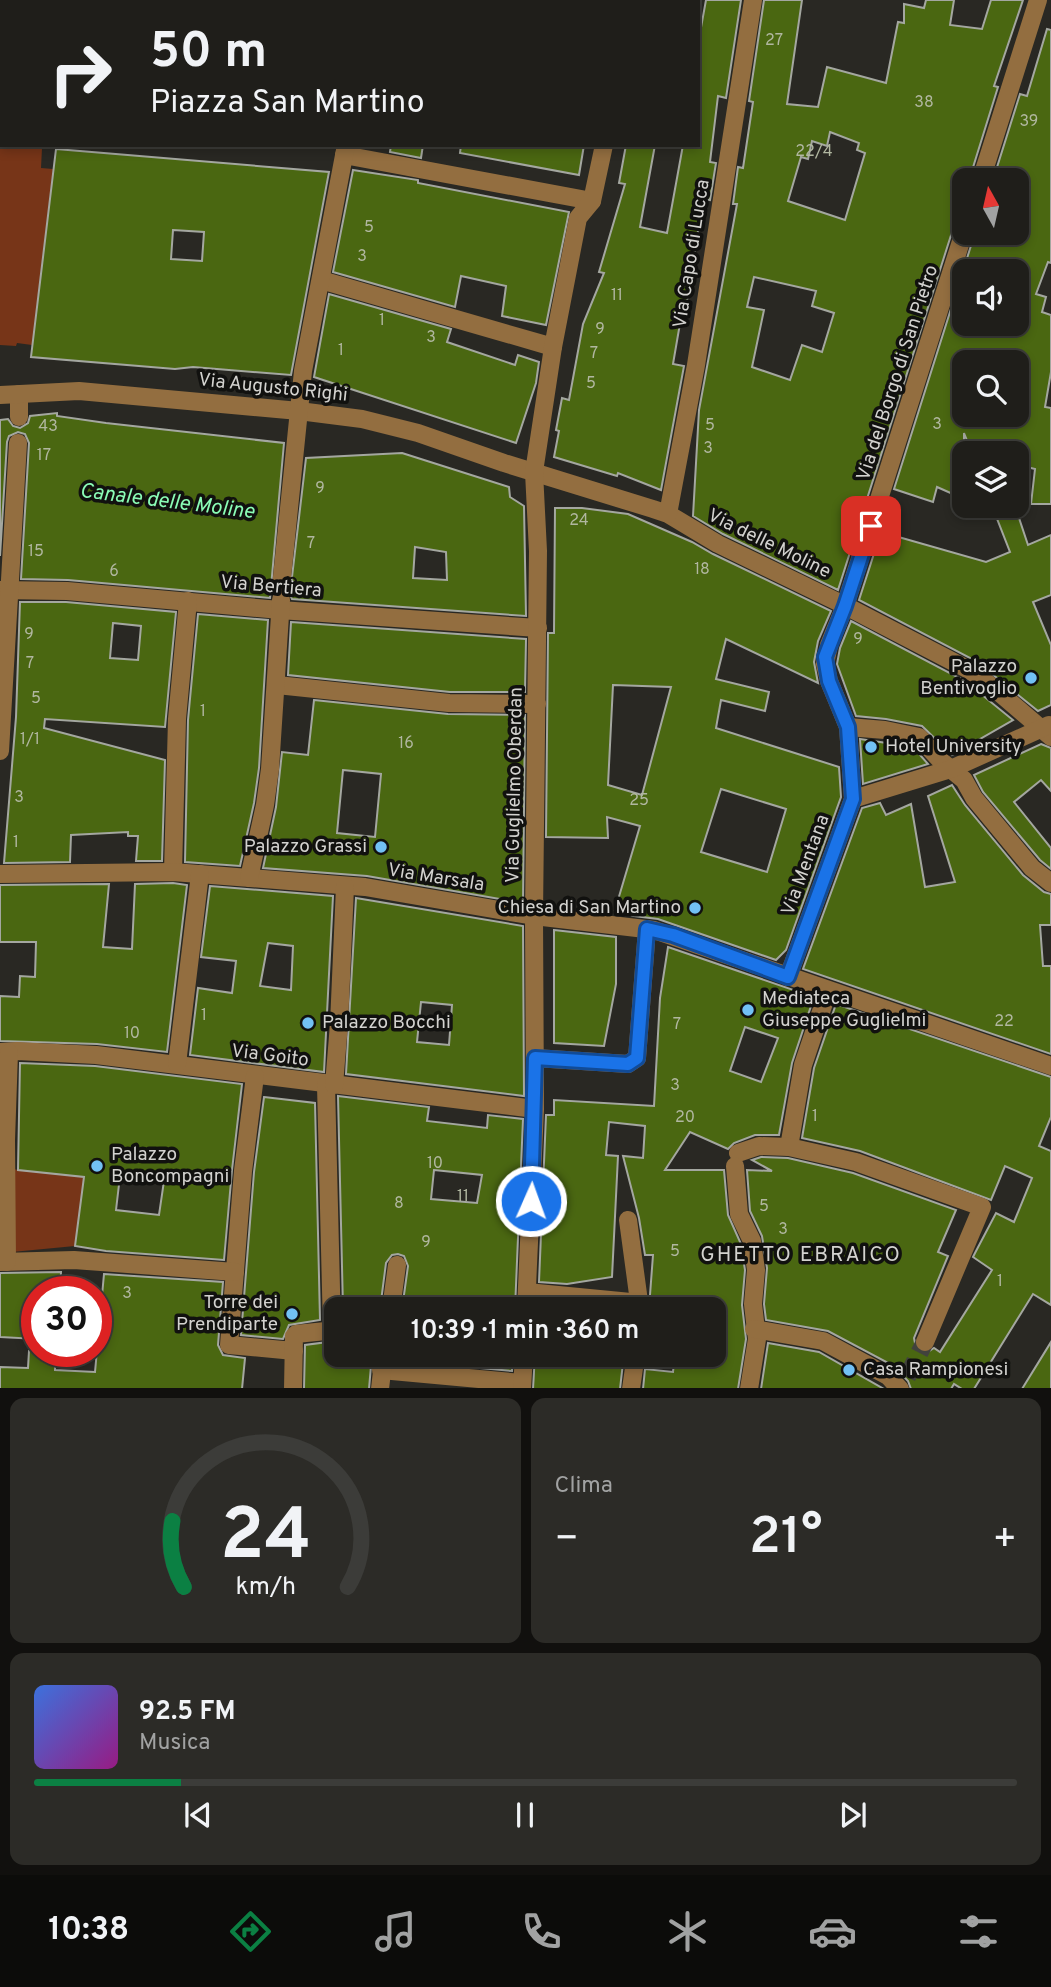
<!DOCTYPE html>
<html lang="it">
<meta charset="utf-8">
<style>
body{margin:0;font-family:Overpass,sans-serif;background:#2c2b27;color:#f1f3f6;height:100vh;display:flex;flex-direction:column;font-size:26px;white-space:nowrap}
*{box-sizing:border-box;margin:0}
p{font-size:23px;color:#a1a2a2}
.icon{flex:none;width:38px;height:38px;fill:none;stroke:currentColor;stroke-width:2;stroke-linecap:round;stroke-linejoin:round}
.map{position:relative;height:1388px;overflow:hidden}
.sheet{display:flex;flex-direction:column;gap:10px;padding:10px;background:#11100e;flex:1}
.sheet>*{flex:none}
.hud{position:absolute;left:0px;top:0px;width:700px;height:147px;box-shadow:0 4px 10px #0003,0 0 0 2px #3c3c39;background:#1f1e1a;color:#f1f3f6;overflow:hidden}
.needle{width:46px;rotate:352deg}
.buttons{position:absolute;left:952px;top:168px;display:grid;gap:14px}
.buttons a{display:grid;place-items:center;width:77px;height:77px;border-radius:14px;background:#1f1e1a;box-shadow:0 4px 10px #0003,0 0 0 2px #3c3c39;font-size:35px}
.speed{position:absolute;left:21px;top:1276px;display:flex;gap:14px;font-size:35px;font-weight:700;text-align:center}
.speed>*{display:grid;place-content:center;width:91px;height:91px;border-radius:50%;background:#1f1e1a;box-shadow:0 4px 10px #0003,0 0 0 2px #3c3c39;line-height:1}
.speed .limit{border:10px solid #d22;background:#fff;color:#111}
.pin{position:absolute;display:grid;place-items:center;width:60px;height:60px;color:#fff;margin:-30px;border-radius:14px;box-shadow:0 4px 10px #0006}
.me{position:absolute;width:77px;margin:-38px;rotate:2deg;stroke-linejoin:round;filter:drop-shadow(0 0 5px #0008)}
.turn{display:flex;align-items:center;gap:24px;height:147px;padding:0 35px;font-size:32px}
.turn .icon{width:91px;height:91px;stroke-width:2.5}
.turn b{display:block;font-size:49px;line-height:60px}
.big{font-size:52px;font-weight:600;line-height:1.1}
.sheet .tile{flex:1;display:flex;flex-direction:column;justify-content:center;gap:10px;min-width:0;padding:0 24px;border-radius:14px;background:#2c2b27}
.sheet .dial{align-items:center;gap:0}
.dial svg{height:182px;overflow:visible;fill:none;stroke:#3c3c39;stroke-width:7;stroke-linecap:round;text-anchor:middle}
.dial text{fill:#f1f3f6;stroke:none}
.song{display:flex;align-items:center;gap:21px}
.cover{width:84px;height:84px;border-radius:10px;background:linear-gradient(135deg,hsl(220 70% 55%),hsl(310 70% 35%))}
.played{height:7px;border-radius:4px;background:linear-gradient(90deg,#0b8043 15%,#3c3c39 15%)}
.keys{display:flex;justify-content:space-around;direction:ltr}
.heat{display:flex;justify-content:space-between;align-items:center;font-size:38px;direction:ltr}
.sheet .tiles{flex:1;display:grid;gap:10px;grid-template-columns:1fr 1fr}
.tile:last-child{grid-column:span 2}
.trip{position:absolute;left:324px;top:1297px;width:402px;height:70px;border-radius:14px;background:#1f1e1a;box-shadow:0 4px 10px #0003,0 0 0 2px #3c3c39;font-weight:600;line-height:70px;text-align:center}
.menu{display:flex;height:112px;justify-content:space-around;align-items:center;background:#0c0c0a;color:#a1a2a2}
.menu .icon{width:49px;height:49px}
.menu .current{color:#0b8043}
.menu b{font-size:32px;color:#f1f3f6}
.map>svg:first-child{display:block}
.green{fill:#773518}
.building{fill:#4a6711;stroke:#a4a7a0;stroke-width:2;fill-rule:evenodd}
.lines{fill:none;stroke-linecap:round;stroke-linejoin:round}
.minor-tunnel{stroke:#42423d;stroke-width:18;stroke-dasharray:18 9;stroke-linecap:butt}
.minor{stroke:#936e40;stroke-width:18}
.route-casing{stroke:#114b97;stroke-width:18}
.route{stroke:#1a73e8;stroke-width:12}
.poi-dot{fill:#72c1f5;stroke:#11110f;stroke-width:2.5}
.labels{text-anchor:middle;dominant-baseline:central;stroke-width:7;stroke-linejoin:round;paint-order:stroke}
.number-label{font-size:16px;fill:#b1b7a0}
.street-label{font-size:19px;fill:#d3d2cf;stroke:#11110f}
.poi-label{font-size:19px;fill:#d3d2cf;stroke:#11110f;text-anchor:start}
.water-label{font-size:21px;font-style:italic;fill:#8bfdb6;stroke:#11110f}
.neighbourhood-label{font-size:21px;letter-spacing:2px;fill:#d3d2cf;stroke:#11110f}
</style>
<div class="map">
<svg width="1051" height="1389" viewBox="0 0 1051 1389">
<rect width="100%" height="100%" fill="#292823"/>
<g class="green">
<path d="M0,144L42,148L41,168L53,169L32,345L17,343L16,346L0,345Z"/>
<path d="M87,1153L75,1246L12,1252L11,1169L64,1174Z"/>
</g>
<g class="building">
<path d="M706,0H741L726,98L718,96L710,162L716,163L710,200L703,199L686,307L683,306L673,364L684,366L661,490L618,473L617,476L554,457L559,431L556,430L562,398L569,400L583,324L604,273L599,272L625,184L619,183L626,145H655L640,227L667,233L683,145H698V44Z"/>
<path d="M764,0H802L787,104L818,107L827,67L886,83L898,22L904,23V4L924,8L926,0H954L950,25L982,29L991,0H1023L994,86L998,87L970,177L964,174V221L957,223L953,229L838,590L723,534L693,516L699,410L737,204H733L738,167L743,168L753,102L749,101ZM830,132L859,143L857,150L865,153L845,220L788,201L801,157L808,159L812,141L827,146ZM754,277L816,291L812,306L834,313L822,352L802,345L790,380L752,367L764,310L747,307Z"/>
<path d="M1047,29L1051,30V263L1048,262L1036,294L1046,297L1042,312L1051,315V372L1045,407L1051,408V504H1031L1035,469L1019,465L1022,453H972L964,433V499L937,487L933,502L894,489L975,233H1017V180H993L1020,94L1027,96ZM964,271H1017V324H964ZM964,362H1017V415H964Z"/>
<path d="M391,145H423L421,158L390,152Z"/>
<path d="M461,145H584L579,175L460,153Z"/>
<path d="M56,149L329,172L291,375L193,367L175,369L31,357ZM173,230L204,232L202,261L171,259Z"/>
<path d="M353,170L418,180V183L569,212L546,325L502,316L506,286L461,276L455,307L333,272Z"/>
<path d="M329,294L451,329L447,342L515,365L518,355L539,362L536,383L516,443L314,377Z"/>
<path d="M57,413V416L106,423L284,443L270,598L68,580L21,579L29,443L25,434L18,432L9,436L7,442L0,556V420L8,419L13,426L20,428L28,423L30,416Z"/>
<path d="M402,453L509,487L510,497L524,506L526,616L292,599L290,594L306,458ZM415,547L446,552L447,580L413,578Z"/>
<path d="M1006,506H1015L1028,545L1051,535V595L1033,602L1051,645V705L1038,711L976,661L859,600L881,532L986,562L1010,552L994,511Z"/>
<path d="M555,508H582L628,514L692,542L713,554L831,611L818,641L814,662L818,683L726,639L716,679L769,692L765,711L721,700L716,728L839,767L841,797L786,950L776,960L658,919L634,916L615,910L640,826L607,817L608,838L546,837L548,633H554ZM613,685L671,687L642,795L608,785ZM721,789L786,809L767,872L701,852Z"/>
<path d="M20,602H66L176,612L165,727L45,719L44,728L165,760L162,861H136L138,836H128V832L71,835L70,862L4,863L16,717ZM113,623L141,626L138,660L110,658Z"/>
<path d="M198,614L268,620L259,768L254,803L240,866L185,862L188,720Z"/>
<path d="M851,621L965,681L1013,720L952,755L922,726L886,719L856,716L837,664L840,648Z"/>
<path d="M291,622L526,639L525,692H450L288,675Z"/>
<path d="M314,700L448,714L525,715L523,903L367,876L263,868L276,807L282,752L308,755ZM343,770L381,774L375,837L337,833Z"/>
<path d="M860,739L913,747L928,764L863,784Z"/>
<path d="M1041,744L1051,748V791L1041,780L1014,802L1051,848V869L1040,860L983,792L974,775Z"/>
<path d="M952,785L965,805L1023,875L1044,892L1051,894V925H1040L1043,966H1051V1054L803,969L862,808L880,803L886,815L911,804L925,887L955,882L928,796Z"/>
<path d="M173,883L187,885L167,1052L97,1044L0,1041V996L19,997L20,976L35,977L36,942H0V885L109,884L103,947L132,949L135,884Z"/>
<path d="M210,886L333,896L324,1072L190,1055L198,988L232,993L236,961L201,957ZM268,943L293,946L291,990L260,986Z"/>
<path d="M356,898L523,926L524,1096L346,1074ZM421,1002L452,1005L449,1045L417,1042Z"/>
<path d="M554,930L616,937V984L604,1046L554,1043Z"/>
<path d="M668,947L814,997L792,1063L779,1135H755L734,1143L728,1149L690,1132L665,1170H724L728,1215L741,1244L745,1270L742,1305L746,1339L738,1389H643L645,1369L673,1372L675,1354H714L716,1309H651L650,1295L653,1255H645L639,1218L623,1156L643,1158L645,1126L609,1122L606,1155L618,1156L612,1277L567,1284L539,1282L546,1115H554V1100L654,1106L660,998ZM745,1027L778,1038L761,1082L730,1071Z"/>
<path d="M836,1004L1051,1077V1117L1039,1146L1051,1151V1305L1033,1294L974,1389H962L954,1384L951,1389H911L908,1381L894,1366L828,1331L766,1320L764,1304L767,1268L762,1236L750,1211L747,1170L772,1171L752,1160L761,1157L788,1158L853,1173L956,1210L938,1252L948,1256L914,1338L916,1348L926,1353L934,1348L940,1352L992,1270L973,1257L975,1253L996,1213L1014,1222L1032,1178L1005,1166L991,1200L860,1151L802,1138L814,1068Z"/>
<path d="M20,1063L95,1066L242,1084L232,1170L224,1260L106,1251L75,1246L84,1177L18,1170ZM120,1176L164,1181L159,1215L116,1210Z"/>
<path d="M338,1096L429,1107L427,1121L487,1128L488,1115L523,1119L515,1309H402L408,1266L404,1256L398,1254L392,1255L386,1263L380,1309H343ZM434,1170L482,1175L477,1203L431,1199Z"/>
<path d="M264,1097L315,1103L320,1320L289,1325L283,1339L241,1335L254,1172Z"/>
<path d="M61,1272L60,1292H37V1339L0,1337V1273Z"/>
<path d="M104,1274L223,1282L218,1345L223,1355L245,1358L242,1389H0V1367L28,1368L29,1351H56L55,1370L95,1372Z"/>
<path d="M336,1341V1354H372L369,1389H304L305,1345Z"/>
<path d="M1051,1342V1389H1022Z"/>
<path d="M768,1343L819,1352L884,1389H761Z"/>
<path d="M404,1354H513L512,1371L404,1361Z"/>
<path d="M535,1354H624L620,1389H533Z"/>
</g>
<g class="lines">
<path class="minor-tunnel" d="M907,1377L925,1342"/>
<g class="minor">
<path d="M99,2V0"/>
<path d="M371,2V0"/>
<path d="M632,2L633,0"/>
<path d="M0,104H2"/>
<path d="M344,155L592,201"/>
<path d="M981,180L1038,0"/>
<path d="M321,280L553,347"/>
<path d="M19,394V417"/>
<path d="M0,395L79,391L299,411L362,419L418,433L504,463L653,509L668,514L718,544L840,603L971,671L995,689L1051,737"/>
<path d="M668,514L696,365L753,0"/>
<path d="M281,587L303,371L346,145"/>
<path d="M0,590L67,591L280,610L538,628"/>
<path d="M277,685L449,703L537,704"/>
<path d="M848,727L885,730L919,737L941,761L964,780L974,798L1032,868L1051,883"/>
<path d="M0,751L18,443"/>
<path d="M853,799L951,769L1049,725"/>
<path d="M173,872L177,719L188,601"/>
<path d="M0,874L173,872L365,887L534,916L654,930L1051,1066"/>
<path d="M249,878L265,805L270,769L281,600"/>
<path d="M788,977L853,799L848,727L829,681L825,664L829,645L845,606L964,232"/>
<path d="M0,1052L17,1051L96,1055L535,1109"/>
<path d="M535,1058L628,1064L637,1058L647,929"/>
<path d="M177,1064L200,874"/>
<path d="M255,1076L243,1171L229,1345L294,1351"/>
<path d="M326,1085L332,1330"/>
<path d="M334,1085L339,1024L345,887"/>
<path d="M789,1147L803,1065L828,991"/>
<path d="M738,1153L759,1146L789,1147L856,1162L982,1207L925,1342"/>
<path d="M735,1166L739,1214L752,1241L756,1270L753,1304L757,1339L749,1389"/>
<path d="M628,1220L640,1309"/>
<path d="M0,1262L74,1260L235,1272"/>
<path d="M7,1262L6,1140L9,1053"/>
<path d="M527,1292L641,1303"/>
<path d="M391,1309L397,1265"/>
<path d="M526,1309L535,1109L534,916L538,551L534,472L553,347L578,218L592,201L604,145"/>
<path d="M754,1329L823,1341L888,1376L900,1389"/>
<path d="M381,1370L522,1383"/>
<path d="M293,1389L294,1336L296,1334L336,1330"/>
<path d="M380,1389L384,1354"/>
<path d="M522,1389L524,1354"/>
<path d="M631,1389L636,1354"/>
</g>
</g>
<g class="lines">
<defs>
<path id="route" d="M531,1201L535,1058L628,1064L637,1058L647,929L673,935L788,977L853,799L848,727L829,681L825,657L845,606L871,526"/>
</defs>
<use href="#route" class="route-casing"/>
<use href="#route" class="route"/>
</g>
<g class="poi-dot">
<circle cx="1031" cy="678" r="7"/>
<circle cx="871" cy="747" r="7"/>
<circle cx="381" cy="847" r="7"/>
<circle cx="695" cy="908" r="7"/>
<circle cx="748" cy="1010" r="7"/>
<circle cx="308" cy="1023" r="7"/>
<circle cx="97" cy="1166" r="7"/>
<circle cx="292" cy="1314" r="7"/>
<circle cx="849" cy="1370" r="7"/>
</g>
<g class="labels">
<g class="number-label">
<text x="774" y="41">27</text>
<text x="924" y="103">38</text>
<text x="1029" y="122">39</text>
<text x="814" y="152">22/4</text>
<text x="369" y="228">5</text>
<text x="362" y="257">3</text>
<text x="617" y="296">11</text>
<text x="382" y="321">1</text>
<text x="600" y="330">9</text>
<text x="431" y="338">3</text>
<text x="341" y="351">1</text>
<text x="594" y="354">7</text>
<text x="591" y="384">5</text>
<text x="937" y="425">3</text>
<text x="710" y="426">5</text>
<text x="48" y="427">43</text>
<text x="708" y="449">3</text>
<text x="44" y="456">17</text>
<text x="320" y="489">9</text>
<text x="579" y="521">24</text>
<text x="311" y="544">7</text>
<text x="36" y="552">15</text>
<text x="702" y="570">18</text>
<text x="114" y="572">6</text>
<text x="29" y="635">9</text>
<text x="858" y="640">9</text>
<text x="30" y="664">7</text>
<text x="36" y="699">5</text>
<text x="203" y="712">1</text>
<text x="30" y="740">1/1</text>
<text x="406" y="744">16</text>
<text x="19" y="798">3</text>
<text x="639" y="801">25</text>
<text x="16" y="843">1</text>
<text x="204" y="1016">1</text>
<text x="1004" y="1022">22</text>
<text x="677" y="1025">7</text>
<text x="132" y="1034">10</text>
<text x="675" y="1086">3</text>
<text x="815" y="1117">1</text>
<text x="685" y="1118">20</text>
<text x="435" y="1164">10</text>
<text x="463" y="1197">11</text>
<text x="399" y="1204">8</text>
<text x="764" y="1207">5</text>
<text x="783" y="1230">3</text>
<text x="426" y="1243">9</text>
<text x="675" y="1252">5</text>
<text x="1000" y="1282">1</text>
<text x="127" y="1294">3</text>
</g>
<g class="street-label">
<text transform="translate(692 254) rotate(-81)">Via Capo di Lucca</text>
<text transform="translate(898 373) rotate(-72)">Via del Borgo di San Pietro</text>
<text transform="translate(273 388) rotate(6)">Via Augusto Righi</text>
<text transform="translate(769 544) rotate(26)">Via delle Moline</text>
<text transform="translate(271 587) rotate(5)">Via Bertiera</text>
<text transform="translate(515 785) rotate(-89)">Via Guglielmo Oberdan</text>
<text transform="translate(806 865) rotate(-70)">Via Mentana</text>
<text transform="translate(436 878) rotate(9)">Via Marsala</text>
<text transform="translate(270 1056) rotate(7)">Via Goito</text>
</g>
<g class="poi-label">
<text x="1017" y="667" text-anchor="end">Palazzo<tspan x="1017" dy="22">Bentivoglio</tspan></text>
<text x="885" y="747">Hotel University</text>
<text x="367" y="847" text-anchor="end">Palazzo Grassi</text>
<text x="681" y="908" text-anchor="end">Chiesa di San Martino</text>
<text x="762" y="999">Mediateca<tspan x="762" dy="22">Giuseppe Guglielmi</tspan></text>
<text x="322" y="1023">Palazzo Bocchi</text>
<text x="111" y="1155">Palazzo<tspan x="111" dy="22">Boncompagni</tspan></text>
<text x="278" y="1303" text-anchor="end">Torre dei<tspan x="278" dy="22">Prendiparte</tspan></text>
<text x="863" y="1370">Casa Rampionesi</text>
</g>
<g class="water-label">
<text transform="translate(167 502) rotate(7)">Canale delle Moline</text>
</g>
<g class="neighbourhood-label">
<text x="801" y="1255">GHETTO EBRAICO</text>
</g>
</g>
</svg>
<div class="buttons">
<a><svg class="needle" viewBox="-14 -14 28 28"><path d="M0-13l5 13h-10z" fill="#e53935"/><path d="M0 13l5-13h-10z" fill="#a1a2a2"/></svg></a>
<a><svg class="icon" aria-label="sound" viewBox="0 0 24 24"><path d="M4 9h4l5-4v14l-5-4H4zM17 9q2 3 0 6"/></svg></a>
<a><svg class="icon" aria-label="search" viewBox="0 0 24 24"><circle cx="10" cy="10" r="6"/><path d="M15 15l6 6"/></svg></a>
<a><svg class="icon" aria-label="layers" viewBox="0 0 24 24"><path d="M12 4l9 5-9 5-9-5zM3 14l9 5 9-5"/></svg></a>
</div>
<div class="speed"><div class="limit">30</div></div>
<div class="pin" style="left:871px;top:526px;background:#d93025"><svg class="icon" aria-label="arrive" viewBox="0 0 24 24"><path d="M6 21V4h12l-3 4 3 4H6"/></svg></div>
<svg class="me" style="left:531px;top:1201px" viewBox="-20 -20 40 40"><circle r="17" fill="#1a73e8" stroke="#fff" stroke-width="3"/><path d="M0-11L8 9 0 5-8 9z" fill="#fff"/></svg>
<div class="trip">10:39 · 1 min · 360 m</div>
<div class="hud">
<div class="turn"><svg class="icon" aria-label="right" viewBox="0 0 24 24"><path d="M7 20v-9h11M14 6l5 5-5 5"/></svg><div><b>50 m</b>Piazza San Martino</div></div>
</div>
</div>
<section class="sheet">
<div class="tiles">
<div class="tile dial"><svg viewBox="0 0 100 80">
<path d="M14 69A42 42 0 1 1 86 69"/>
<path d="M14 69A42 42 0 0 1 9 40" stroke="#0b8043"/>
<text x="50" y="56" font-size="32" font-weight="700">24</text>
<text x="50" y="72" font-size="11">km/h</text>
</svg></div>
<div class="tile"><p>Clima</p>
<div class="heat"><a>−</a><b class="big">21°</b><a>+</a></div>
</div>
<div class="tile">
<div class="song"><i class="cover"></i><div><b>92.5 FM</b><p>Musica</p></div></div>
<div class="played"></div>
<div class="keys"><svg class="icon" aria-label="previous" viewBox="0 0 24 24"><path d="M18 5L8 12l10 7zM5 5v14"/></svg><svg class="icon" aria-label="pause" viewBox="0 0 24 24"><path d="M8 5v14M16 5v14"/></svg><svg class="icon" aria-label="next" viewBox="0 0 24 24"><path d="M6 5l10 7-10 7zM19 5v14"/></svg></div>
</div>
</div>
</section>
<nav class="menu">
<b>10:38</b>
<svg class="icon current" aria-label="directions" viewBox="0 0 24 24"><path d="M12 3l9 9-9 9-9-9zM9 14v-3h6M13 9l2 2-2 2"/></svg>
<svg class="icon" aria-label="music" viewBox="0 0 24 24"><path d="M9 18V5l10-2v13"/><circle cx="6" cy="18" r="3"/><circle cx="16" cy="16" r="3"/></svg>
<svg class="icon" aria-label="phone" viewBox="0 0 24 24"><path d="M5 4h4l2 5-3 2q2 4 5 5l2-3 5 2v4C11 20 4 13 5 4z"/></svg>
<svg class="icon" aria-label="climate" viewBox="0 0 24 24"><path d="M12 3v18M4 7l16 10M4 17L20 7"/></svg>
<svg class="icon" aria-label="car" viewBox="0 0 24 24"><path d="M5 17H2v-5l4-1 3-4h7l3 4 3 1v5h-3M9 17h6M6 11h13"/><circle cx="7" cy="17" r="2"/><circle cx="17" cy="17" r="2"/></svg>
<svg class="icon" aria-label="filters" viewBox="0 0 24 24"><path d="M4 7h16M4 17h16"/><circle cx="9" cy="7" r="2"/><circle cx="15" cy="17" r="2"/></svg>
</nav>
